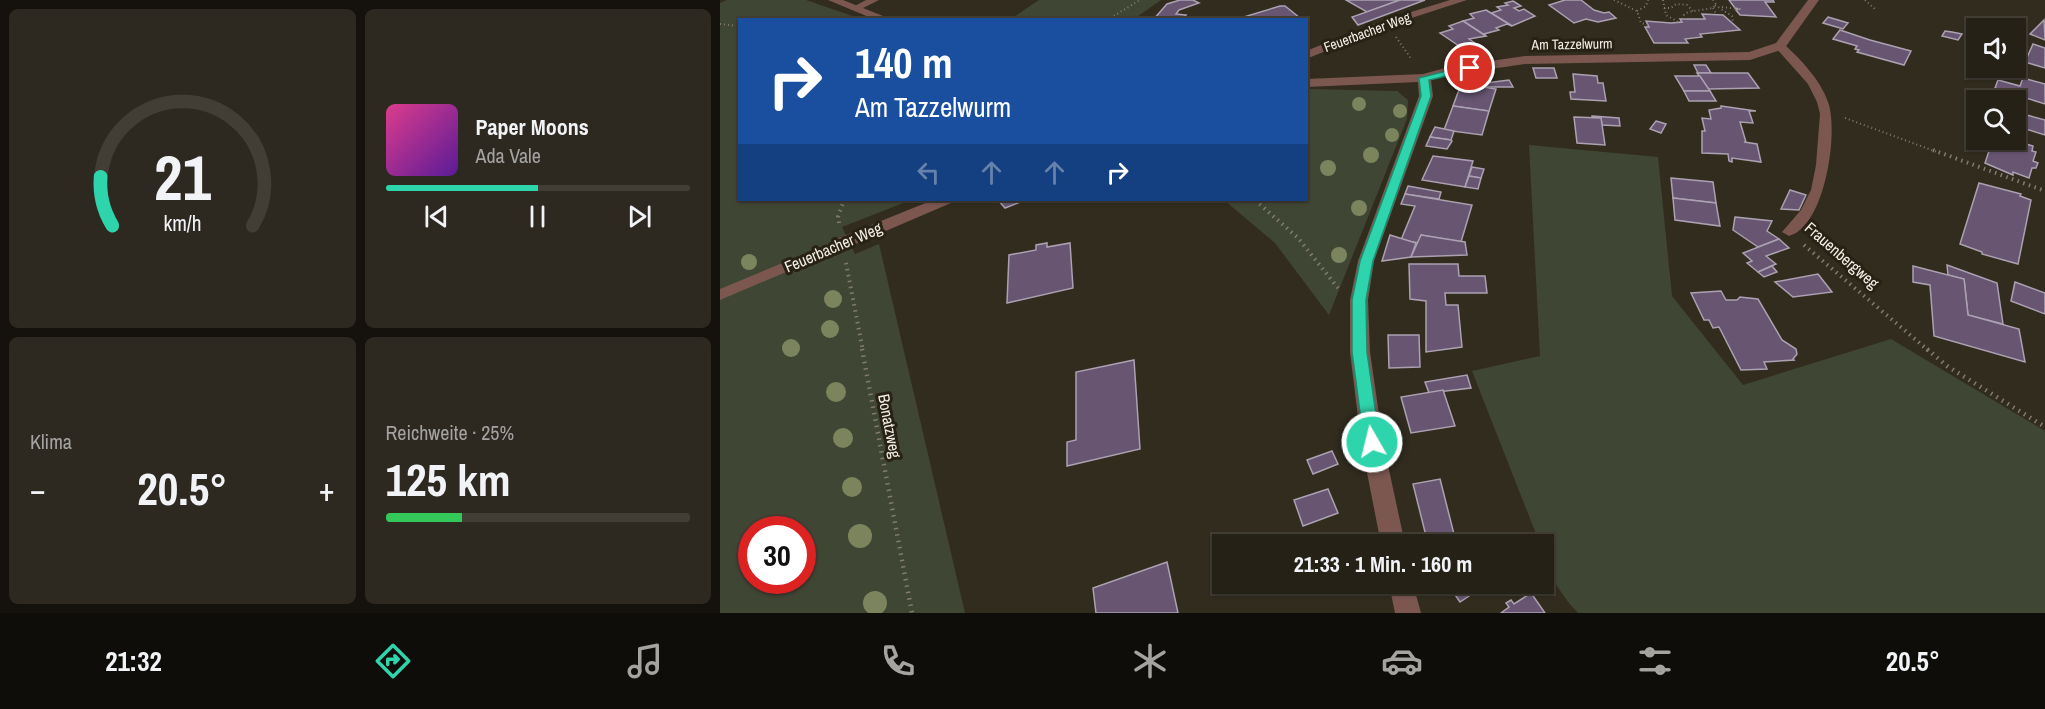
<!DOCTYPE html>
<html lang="de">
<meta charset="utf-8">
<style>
body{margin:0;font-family:"Archivo Narrow",sans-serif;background:#2e2920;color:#f1f3f6;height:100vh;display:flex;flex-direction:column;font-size:22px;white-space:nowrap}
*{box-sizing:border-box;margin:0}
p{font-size:20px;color:#a4a3a1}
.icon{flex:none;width:33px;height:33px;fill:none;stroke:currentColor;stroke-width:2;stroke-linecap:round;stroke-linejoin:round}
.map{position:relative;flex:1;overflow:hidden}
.details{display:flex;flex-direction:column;gap:9px;padding:9px;background:#15120d;width:720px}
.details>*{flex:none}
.top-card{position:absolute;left:18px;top:18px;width:570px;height:183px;border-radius:0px;box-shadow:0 2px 4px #0004,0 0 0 2px #423e36;background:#1a4fa0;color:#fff;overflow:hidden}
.fabs{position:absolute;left:1246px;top:18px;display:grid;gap:12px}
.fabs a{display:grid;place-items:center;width:60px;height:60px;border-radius:0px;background:#262117;box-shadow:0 2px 4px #0004,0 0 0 2px #423e36;font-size:30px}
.speed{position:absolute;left:18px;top:516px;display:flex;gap:12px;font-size:30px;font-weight:700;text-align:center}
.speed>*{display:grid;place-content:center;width:78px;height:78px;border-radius:50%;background:#262117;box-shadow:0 2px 4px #0004,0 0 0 2px #423e36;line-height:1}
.speed .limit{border:9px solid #d22;background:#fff;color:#111}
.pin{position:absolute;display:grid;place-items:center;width:51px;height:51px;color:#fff;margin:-26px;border:3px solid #fff;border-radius:50%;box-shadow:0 2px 6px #0007}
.me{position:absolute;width:66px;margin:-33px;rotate:352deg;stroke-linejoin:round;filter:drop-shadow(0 0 4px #0008)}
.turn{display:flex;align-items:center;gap:21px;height:126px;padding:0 18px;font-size:27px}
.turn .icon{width:78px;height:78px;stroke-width:2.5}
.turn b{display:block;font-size:42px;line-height:51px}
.lanes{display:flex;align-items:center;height:57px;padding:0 18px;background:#0003;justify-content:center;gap:30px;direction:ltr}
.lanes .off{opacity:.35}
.big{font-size:45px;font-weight:700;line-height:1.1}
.details .widget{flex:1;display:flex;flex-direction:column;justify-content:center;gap:9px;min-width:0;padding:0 21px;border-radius:9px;background:#2e2920}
.details .dial{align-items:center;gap:0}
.dial svg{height:156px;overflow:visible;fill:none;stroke:#423e36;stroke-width:7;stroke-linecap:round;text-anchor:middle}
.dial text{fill:#f1f3f6;stroke:none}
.song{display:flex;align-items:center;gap:18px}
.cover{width:72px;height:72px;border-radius:9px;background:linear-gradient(135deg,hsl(330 70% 55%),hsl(270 70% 35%))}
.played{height:6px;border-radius:3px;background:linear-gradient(90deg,#2ed4ab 50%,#423e36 50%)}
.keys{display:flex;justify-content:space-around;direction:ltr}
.heat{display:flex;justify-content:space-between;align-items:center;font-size:33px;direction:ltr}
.charge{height:9px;border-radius:4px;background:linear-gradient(90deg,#34c759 25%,#423e36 0)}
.details .tiles{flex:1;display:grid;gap:9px;grid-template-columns:repeat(2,1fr)}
.trip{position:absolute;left:492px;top:534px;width:342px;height:60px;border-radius:0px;background:#262117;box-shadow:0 2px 4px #0004,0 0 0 2px #423e36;font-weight:700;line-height:60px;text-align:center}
.menu{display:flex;height:96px;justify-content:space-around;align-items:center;background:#0f0d09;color:#a4a3a1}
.menu .icon{width:42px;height:42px}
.menu .on{color:#2ed4ab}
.menu b{font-size:27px;color:#f1f3f6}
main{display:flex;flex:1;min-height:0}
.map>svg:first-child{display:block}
.green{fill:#404634;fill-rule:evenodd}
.building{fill:#675572;stroke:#aba1b1;stroke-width:1.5}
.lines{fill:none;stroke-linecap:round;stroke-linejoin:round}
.path-far2{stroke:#817b70;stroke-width:2;stroke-dasharray:1 3;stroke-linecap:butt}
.path-far1{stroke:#817b70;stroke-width:4;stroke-dasharray:1.5 4.5;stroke-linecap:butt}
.path{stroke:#817b70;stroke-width:4.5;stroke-dasharray:1.5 5;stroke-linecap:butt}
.lane{fill:#7b5750;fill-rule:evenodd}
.street{fill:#7b5750;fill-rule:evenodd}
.tree{fill:#7c845e}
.route{fill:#2ed4ab;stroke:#1e8a6f;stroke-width:1.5}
.labels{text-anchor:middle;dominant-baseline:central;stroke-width:6;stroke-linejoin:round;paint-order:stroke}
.far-street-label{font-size:14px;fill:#f2eee5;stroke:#282215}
.street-label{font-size:16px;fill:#f2eee5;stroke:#282215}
</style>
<main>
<section class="details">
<div class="tiles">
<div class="widget dial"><svg viewBox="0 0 100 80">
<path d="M14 69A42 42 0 1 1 86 69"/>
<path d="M14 69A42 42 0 0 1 8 44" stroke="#2ed4ab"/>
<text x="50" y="56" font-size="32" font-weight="700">21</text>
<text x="50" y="72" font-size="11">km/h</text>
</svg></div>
<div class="widget">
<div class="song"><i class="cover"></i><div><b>Paper Moons</b><p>Ada Vale</p></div></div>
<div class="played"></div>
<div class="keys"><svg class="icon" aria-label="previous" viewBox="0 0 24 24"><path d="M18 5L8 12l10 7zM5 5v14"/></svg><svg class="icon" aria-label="pause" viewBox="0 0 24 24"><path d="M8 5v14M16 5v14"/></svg><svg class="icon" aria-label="next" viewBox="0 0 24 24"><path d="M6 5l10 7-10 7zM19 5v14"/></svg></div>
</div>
<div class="widget"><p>Klima</p>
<div class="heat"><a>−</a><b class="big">20.5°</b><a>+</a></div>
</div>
<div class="widget"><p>Reichweite · 25%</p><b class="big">125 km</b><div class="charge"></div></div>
</div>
</section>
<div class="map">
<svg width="1325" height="613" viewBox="0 0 1325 613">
<rect width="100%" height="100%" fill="#322c1f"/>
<g class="green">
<path d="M7,0H86L141,19L20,20V200H191L122,227L135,254L159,244L245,613H0V3ZM32,530H82V580H32Z"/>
<path d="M319,0H441L414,19H291Z"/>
<path d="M587,89L677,91L688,100L687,119L609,315L555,243L504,200H586Z"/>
<path d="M809,145L938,157L952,296L1023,385L1171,339L1325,431V613H858C841,595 824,570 824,544H820L752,371L820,356Z"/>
</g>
<g class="building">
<path d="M460,0H473L479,3L459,10L456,14L466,15L462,20H433L447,4Z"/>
<path d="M626,0H680L647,12Z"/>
<path d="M680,0H705L638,25L632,17Z"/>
<path d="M845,0H861L874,10L884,13L889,12L896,18L878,22L866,19L854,23L829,5Z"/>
<path d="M1009,0H1053L1054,2H1045L1056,17L1020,15L1016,10L1019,9L1015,8Z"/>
<path d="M793,1L801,6L794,8L799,11L804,9L815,16L792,26L771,13L781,10L777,7L788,5L785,3Z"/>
<path d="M560,6H565L580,18L514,20Z"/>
<path d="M766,10L771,13L792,26L787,24L776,28L779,30L764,34L766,36L743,21L754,18L750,14Z"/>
<path d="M982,14L1003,15L1020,30L980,34L982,37L965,39L968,43H934L925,27H929L926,21L951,23L962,22L960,19H985Z"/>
<path d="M1108,17L1128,23L1123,29L1103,23Z"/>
<path d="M1324,20L1325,40L1310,34Z"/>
<path d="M743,21L766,36L749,39L759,46L745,50L720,33L733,29L729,26Z"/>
<path d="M1120,30L1150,40L1191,51L1184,65L1137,52L1139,50L1135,49L1137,46L1113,39Z"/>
<path d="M1225,31L1232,32L1242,34L1238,40L1222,36Z"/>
<path d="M1313,44L1325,48V68L1305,62Z"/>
<path d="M974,65H986L991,73H978Z"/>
<path d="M813,68H834L837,78H816Z"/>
<path d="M977,73H1028L1039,88L988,89Z"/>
<path d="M853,74L877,76L878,83H883L886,101L851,99L850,92H855Z"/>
<path d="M955,76H980L990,91H964Z"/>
<path d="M1303,78L1325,84V104L1275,88L1278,80L1300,86Z"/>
<path d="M789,80L793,87H765L766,83Z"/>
<path d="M750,85L776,89L769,111L733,106L740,87L749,88Z"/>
<path d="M964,91H990L996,101H969Z"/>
<path d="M733,106L769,111L762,135L724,130Z"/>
<path d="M1001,106L1036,111H1029L1033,123L1020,122L1026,142H1024L1037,144L1041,162L1012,158V162L1009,161L1008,154L982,153V131H985L982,118L991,119L989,110L1001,108Z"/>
<path d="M1296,112L1325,120V135L1296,126Z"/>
<path d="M872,116L899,118L900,126L882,125L881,118H872Z"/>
<path d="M854,117L881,118L885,145L857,143Z"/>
<path d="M936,121L946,124L941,133L930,129Z"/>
<path d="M715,127L734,131L731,140L710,137Z"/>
<path d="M710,137L731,140L732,141L727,149L706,146Z"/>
<path d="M1261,140H1282L1295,143L1296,141L1313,146L1312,151L1316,152L1313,161L1318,163L1316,168H1312L1309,178L1293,172V175L1265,163L1270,148L1259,145Z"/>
<path d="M713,156L753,161L745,187L702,180Z"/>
<path d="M752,167L764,169L761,178L749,176Z"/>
<path d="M749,176L761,178L758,189L745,187Z"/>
<path d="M951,178L993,182L996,203L953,198Z"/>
<path d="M1259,183L1301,194L1300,196L1311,200L1298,264L1262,254V252L1240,244Z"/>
<path d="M688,186L721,192L719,199L685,194Z"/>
<path d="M1070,190L1086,195L1079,210L1061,209Z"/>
<path d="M685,194L752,205L741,242L701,235L699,243L681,240L695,206L681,204Z"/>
<path d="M953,198L996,203L1000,226L955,220Z"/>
<path d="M278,200H302L303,201L285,208Z"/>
<path d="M1015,217L1052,221L1047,231L1059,239L1038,247L1013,230Z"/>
<path d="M670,235L696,243L691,257L662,261Z"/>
<path d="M701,235L745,242L747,255L691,257Z"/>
<path d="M1059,239L1069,248L1046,256L1056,264L1038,272L1027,263L1032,261L1023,253Z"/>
<path d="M327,243V247L350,243L353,288L287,303L289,255L316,250V245Z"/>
<path d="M689,264H738L739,276H765L767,293H725L726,305H738L742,347L706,352V301L690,299Z"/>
<path d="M1227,265L1277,283L1283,324L1248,315L1244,279L1228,275Z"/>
<path d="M1052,266L1057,272L1044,277L1038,272Z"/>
<path d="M1193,266L1244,279L1248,315L1299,329L1305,362L1214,336L1210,285L1193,282Z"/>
<path d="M1098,274L1112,292L1073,297L1055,282Z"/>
<path d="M1295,282L1325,293V314L1291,301Z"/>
<path d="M1001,291L1006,300H1017L1020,297L1038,299L1062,340L1076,349L1077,354L1073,359L1074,360L1044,362L1047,369L1021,370L999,327L993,328L989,320H984L971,293Z"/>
<path d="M668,335H699L700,367L669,368Z"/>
<path d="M414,360L420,449L347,466V442L356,440V372Z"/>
<path d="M747,375L751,388L709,393L705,382Z"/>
<path d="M723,390L735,426L691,433L681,397Z"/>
<path d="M612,451L618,464L593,474L587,460Z"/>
<path d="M720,479L736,542L708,544L693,484Z"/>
<path d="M608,489L618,513L583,526L574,500Z"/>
<path d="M447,562L458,613H376L373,588Z"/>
<path d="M733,584H767L740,602L729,586Z"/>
<path d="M811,593L825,613H781L789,607L786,603L791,600L794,604Z"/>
</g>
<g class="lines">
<g class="path-far2">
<path d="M894,0L917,11L921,23L928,25"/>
<path d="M943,0L946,15L958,22"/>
<path d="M1145,0L1156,10"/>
<path d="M995,5L1012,16L1013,23"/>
<path d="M1002,7L1019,9"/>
<path d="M944,8H951L956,4L967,5L973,11"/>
<path d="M993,8L997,15"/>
<path d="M917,11L926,6L928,0"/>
<path d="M966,19L964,15L968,12L993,8L996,4L993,0"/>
<path d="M387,20L420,0"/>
<path d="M0,24L20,26"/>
<path d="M676,37L692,60"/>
<path d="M1125,118L1217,152"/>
</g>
<g class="path-far1">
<path d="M1213,150L1325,191"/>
<path d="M535,200L578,238L618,288"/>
<path d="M119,223L118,217L124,200"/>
<path d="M1084,245L1209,351"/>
<path d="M126,263L143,351"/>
</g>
<g class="path">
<path d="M142,349L192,613"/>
<path d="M1207,349L1227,366L1325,427"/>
</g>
<g class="lane">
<path d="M146,0H159L139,10L131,8Z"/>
<path d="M1056,44H1064C1081,60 1100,79 1108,102C1119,132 1105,227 1069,236L1062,232L1081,210L1091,190L1096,165L1100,114L1097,102L1088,84L1056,48Z"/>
<path d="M120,239L125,241L127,244L125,247L0,300V289Z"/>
</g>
<g class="street">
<path d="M108,0H123L173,20H156Z"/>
<path d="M730,0H747L670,25L586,59V51L662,21Z"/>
<path d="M1088,0H1099L1064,49L1030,60L805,64L730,75L711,80L713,96L654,261L648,300L650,352L663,442L685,544H661L641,442L630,352V300L638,261L699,96L698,82L586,87V79L703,74L729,67L805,56L1029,52L1056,43Z"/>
<path d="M213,200H234L231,203L126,248H114L112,244L114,240Z"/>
<path d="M669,584H693L701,613H675Z"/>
</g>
</g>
<g class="tree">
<circle cx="639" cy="104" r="7"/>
<circle cx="680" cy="111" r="7"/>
<circle cx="672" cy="135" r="7"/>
<circle cx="651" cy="155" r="8"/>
<circle cx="608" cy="168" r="8"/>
<circle cx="639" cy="208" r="8"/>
<circle cx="619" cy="255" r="8"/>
<circle cx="29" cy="262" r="8"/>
<circle cx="113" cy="299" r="9"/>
<circle cx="110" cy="329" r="9"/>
<circle cx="71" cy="348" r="9"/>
<circle cx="116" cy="392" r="10"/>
<circle cx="123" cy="438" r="10"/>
<circle cx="132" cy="487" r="10"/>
<circle cx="140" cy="536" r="12"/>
<circle cx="155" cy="603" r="12"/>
</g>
<path class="route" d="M750,65L755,68L753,70L709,80L711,96L653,261L646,300L647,352L660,442L657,447L652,449L646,447L644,442L632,352V300L640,261L701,96L699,78Z"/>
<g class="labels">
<g class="far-street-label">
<text transform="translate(647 32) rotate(-20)">Feuerbacher Weg</text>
<text transform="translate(852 44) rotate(-1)">Am Tazzelwurm</text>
</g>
<g class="street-label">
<text transform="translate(113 247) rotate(-23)">Feuerbacher Weg</text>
<text transform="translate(1122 255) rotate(41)">Frauenbergweg</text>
<text transform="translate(170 426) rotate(79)">Bonatzweg</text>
</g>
</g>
</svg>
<div class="fabs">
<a><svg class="icon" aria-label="sound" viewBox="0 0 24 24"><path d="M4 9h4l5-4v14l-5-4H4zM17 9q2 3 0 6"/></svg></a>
<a><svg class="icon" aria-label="search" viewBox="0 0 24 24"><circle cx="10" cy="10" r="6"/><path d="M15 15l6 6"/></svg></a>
</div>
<div class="speed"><div class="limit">30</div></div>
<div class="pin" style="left:750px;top:68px;background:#d93025"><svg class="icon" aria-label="arrive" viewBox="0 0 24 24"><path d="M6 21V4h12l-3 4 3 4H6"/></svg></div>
<svg class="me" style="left:652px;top:442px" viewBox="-20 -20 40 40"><circle r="17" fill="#2ed4ab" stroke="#fff" stroke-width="3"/><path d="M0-11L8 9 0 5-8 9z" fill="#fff"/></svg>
<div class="trip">21:33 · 1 Min. · 160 m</div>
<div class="top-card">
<div class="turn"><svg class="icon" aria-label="right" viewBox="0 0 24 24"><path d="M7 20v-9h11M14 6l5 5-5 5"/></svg><div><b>140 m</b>Am Tazzelwurm</div></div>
<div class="lanes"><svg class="icon off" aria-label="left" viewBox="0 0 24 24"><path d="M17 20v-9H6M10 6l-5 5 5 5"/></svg><svg class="icon off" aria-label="ahead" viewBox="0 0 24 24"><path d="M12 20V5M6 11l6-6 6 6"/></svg><svg class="icon off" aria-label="ahead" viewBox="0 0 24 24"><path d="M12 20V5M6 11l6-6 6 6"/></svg><svg class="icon" aria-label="right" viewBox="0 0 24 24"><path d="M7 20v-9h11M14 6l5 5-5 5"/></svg></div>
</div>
</div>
</main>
<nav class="menu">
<b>21:32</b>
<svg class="icon on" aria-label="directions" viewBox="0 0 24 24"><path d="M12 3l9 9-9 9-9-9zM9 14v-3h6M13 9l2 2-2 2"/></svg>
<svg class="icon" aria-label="music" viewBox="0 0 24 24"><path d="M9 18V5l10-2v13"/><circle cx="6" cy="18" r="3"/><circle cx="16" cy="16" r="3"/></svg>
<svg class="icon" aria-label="phone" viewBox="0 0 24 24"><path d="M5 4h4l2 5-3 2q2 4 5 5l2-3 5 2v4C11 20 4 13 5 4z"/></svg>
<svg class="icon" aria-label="climate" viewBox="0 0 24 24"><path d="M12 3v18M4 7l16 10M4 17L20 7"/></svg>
<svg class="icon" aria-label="car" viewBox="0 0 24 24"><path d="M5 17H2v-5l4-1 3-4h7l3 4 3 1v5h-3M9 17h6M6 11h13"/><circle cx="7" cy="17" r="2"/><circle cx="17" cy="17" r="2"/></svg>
<svg class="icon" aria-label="filters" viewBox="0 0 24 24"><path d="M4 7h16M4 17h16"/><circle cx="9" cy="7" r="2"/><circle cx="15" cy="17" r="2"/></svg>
<b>20.5°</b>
</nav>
